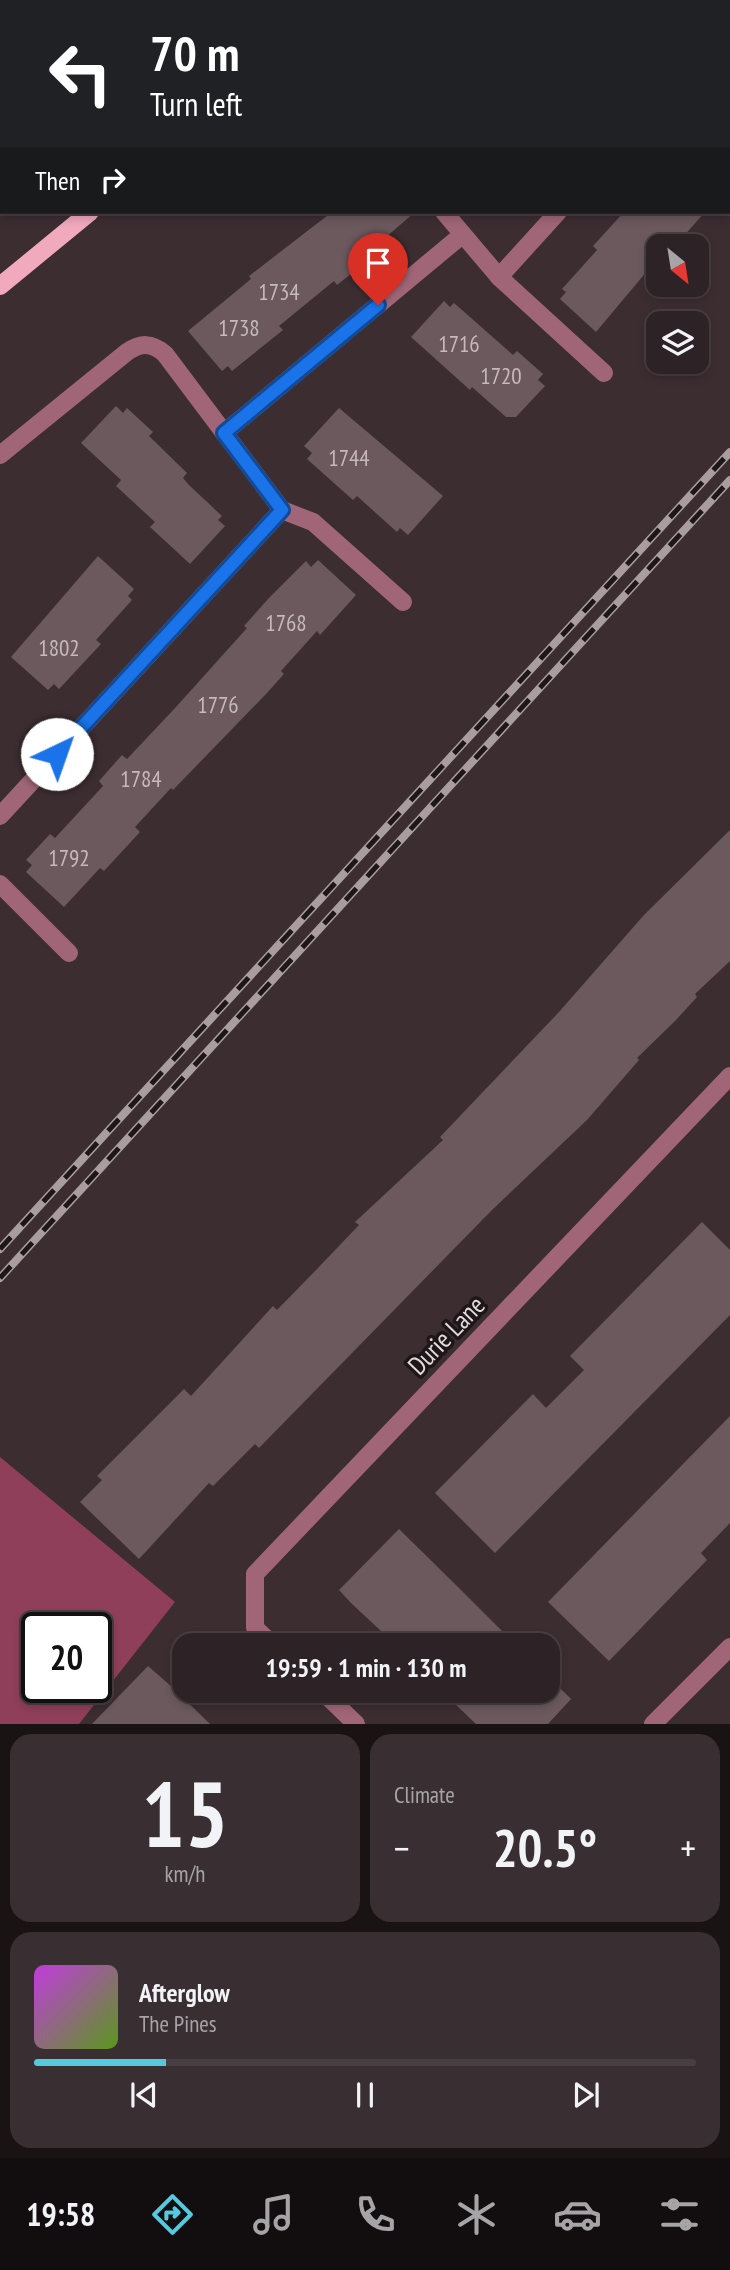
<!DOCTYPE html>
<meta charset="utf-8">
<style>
body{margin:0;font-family:"PT Sans Narrow",sans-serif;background:#392f32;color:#f1f3f6;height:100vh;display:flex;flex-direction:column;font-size:26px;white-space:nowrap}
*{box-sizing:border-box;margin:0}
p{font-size:23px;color:#a7a4a7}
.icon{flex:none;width:38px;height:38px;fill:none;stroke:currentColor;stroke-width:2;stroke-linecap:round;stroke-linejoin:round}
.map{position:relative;height:1724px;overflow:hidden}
.details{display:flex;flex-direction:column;gap:10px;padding:10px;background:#191314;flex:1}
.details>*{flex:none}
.banner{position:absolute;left:0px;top:0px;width:732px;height:214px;box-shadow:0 4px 10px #0003,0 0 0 2px #483f42;background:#202124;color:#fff;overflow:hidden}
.needle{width:46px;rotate:150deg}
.tools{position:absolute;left:646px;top:234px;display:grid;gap:14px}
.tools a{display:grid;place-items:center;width:63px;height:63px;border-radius:14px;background:#2d2225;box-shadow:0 4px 10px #0003,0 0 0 2px #483f42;font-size:35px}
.speed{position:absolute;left:21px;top:1612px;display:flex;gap:14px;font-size:35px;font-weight:700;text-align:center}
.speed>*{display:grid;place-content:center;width:91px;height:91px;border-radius:50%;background:#2d2225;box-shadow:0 4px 10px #0003,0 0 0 2px #483f42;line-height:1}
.speed .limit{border:4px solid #111;border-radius:10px;background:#fff;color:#111}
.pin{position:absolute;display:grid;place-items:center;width:60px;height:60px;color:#fff;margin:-72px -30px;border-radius:50% 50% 50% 0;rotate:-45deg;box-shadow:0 0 7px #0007}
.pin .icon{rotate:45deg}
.me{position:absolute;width:77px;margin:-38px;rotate:42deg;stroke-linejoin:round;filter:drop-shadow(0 0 5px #0008)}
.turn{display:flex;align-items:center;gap:24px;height:147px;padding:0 35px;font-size:32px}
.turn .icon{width:91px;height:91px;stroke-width:2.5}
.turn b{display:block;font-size:49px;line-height:60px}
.then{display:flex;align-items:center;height:66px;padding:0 35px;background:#0003;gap:14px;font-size:26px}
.big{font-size:52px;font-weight:600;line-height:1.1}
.details .tile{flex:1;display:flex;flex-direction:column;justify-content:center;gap:10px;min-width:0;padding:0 24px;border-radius:21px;background:#392f32}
.details .dial{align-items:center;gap:0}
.dial b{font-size:91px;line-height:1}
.song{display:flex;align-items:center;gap:21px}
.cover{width:84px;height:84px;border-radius:10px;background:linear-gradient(135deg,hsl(290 70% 55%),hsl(90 70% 35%))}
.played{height:7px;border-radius:4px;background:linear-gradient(90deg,#55cade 20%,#483f42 20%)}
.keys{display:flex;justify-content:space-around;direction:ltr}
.heat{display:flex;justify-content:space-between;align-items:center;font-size:38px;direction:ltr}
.details .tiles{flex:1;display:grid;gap:10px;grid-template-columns:1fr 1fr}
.tile:last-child{grid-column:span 2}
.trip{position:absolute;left:172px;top:1633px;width:388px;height:70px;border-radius:21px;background:#2d2225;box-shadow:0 4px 10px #0003,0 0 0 2px #483f42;font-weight:600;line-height:70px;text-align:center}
.dock{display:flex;height:112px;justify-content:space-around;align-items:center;background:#120e0f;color:#a7a4a7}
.dock .icon{width:49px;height:49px}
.dock .current{color:#55cade}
.dock b{font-size:32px;color:#f1f3f6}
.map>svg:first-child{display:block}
.green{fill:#643342}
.forest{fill:#8f3f5a;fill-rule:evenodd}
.building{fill:#6b595e}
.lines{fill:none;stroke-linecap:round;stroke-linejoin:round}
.minor{stroke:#a06677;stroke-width:18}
.major{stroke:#f1a9bd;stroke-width:18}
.rail-casing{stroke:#a99da0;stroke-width:8}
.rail{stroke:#1e1719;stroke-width:5;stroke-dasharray:16;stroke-linecap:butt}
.route-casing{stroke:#114b97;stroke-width:18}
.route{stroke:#1a73e8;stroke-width:12}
.labels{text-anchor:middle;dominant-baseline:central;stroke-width:7;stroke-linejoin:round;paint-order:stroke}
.number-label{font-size:23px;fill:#c6babd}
.street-label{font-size:26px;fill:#e5dbdd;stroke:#1e1719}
</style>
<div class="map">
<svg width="730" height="1724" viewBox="0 0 730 1724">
<rect width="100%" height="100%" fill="#3c2d31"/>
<path class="green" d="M0,61L2,63L0,193Z"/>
<path class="forest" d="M0,1457L175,1602L79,1724H0ZM37,1628H96V1687H37Z"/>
<g class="building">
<path d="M332,212H415L363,257L367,261L337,285L334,281L279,326L283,330L232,371L228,366L222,371L188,331L251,279L249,276Z"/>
<path d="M624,212H705L674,247H658V258L596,332L560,299L566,292L562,289L597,250L593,246Z"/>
<path d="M444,301L450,307L454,303L513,355L517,351L543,374L538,380L545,386L516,417H506L472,387L470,390L411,337Z"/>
<path d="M116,406L123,413L127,408L153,432L149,436L187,473L183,478L189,485L222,516L218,520L225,526L190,564L150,527L155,522L116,486L121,480L81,443Z"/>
<path d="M339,408L443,496L408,535L400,528L397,532L357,496L353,500L307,459L312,453L304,446Z"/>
<path d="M98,556L134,589L128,596L132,600L96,640L101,644L59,689L54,684L48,690L11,657Z"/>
<path d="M318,560L356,595L320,635L317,631L281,671L284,674L266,694L173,790L171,788L135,827L140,832L104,871L100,868L64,907L26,872L32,865L26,860L50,834L55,838L103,786L99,781L122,755L127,759L176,707L247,628L244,626L268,599L306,561L311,567Z"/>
<path d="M730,830V961L695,994L697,997L676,1020L637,1058L639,1060L587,1120L492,1210L259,1448L255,1444L213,1486L209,1483L139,1559L80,1502L102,1480L97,1476L184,1389L191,1396L273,1306L277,1310L317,1269L359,1225L355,1222L443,1140L440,1137L559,1012L644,915Z"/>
<path d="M702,1222L730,1250V1315L495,1553L435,1493L533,1394L546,1408L584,1370L570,1356Z"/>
<path d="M730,1416V1523L701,1553L707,1560L609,1661L548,1602Z"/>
<path d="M399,1529L459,1588L516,1645H396L351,1603L339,1590Z"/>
<path d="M148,1666L172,1687L210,1724H92Z"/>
<path d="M548,1676L571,1699L548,1724H476L455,1704L468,1690H548Z"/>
</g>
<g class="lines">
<g class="minor">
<path d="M254,0L256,2"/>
<path d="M444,212L499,277L604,373"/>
<path d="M499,277L558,212"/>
<path d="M224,433L462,235"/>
<path d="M0,455L127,352C141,343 151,342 165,354L282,510L313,522L403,602"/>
<path d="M0,816L282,510"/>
<path d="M0,884L69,953"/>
<path d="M273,1645L255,1628V1574L730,1076"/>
<path d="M321,1690L356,1724"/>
<path d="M653,1724L730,1647"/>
</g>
<g class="major">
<path d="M346,2L348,0"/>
<path d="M0,286L90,212"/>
</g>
<defs>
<g id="rail">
<path d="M0,1249L730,452"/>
<path d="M0,1278L730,480"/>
</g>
</defs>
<use href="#rail" class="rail-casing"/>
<use href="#rail" class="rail"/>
</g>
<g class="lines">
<defs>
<path id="route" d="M57,754L282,510L224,433L378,305"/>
</defs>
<use href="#route" class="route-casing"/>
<use href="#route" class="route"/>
</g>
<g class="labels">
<g class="number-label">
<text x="279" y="291">1734</text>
<text x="239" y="327">1738</text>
<text x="459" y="343">1716</text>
<text x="501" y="375">1720</text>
<text x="349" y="457">1744</text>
<text x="286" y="622">1768</text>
<text x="59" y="647">1802</text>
<text x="218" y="704">1776</text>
<text x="141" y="778">1784</text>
<text x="69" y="857">1792</text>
</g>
<g class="street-label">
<text transform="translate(446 1335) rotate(-46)">Durie Lane</text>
</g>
</g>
</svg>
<div class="tools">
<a><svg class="needle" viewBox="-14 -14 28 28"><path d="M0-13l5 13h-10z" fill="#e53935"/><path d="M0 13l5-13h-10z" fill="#a7a4a7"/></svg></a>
<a><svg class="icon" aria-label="layers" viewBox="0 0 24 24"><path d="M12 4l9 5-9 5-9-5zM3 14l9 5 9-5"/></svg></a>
</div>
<div class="speed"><div class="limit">20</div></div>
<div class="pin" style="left:378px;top:305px;background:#d93025"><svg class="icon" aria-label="arrive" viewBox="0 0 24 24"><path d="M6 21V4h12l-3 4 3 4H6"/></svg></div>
<svg class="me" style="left:57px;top:754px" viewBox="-20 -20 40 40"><circle r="19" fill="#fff"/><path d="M0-13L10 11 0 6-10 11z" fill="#1a73e8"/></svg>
<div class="trip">19:59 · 1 min · 130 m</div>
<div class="banner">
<div class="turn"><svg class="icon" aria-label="left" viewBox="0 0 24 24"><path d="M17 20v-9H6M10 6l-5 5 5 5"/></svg><div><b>70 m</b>Turn left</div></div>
<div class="then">Then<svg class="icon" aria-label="right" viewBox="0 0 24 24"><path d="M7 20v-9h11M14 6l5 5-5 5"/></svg></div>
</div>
</div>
<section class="details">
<div class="tiles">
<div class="tile dial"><b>15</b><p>km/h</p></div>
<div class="tile"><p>Climate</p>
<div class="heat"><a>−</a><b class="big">20.5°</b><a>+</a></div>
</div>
<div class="tile">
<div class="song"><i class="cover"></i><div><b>Afterglow</b><p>The Pines</p></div></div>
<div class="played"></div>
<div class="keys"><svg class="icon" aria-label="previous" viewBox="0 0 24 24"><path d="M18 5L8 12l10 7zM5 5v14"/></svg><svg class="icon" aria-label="pause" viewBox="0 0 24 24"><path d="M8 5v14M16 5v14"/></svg><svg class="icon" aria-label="next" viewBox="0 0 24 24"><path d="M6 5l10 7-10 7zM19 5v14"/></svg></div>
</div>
</div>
</section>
<nav class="dock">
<b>19:58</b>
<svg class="icon current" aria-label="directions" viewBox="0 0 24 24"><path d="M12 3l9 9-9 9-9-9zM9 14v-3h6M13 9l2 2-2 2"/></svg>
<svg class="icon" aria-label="music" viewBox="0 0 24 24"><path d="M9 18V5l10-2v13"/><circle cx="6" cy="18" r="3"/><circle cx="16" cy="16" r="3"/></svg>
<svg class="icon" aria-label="phone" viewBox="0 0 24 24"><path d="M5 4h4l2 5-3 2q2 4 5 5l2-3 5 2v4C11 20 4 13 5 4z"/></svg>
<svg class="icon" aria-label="climate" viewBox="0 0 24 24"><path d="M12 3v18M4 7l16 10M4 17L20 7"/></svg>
<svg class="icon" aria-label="car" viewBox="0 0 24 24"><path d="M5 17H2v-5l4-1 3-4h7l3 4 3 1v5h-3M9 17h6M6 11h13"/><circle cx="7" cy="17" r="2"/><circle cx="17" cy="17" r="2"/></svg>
<svg class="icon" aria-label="filters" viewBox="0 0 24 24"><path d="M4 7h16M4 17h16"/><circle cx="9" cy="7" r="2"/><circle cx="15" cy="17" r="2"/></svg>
</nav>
